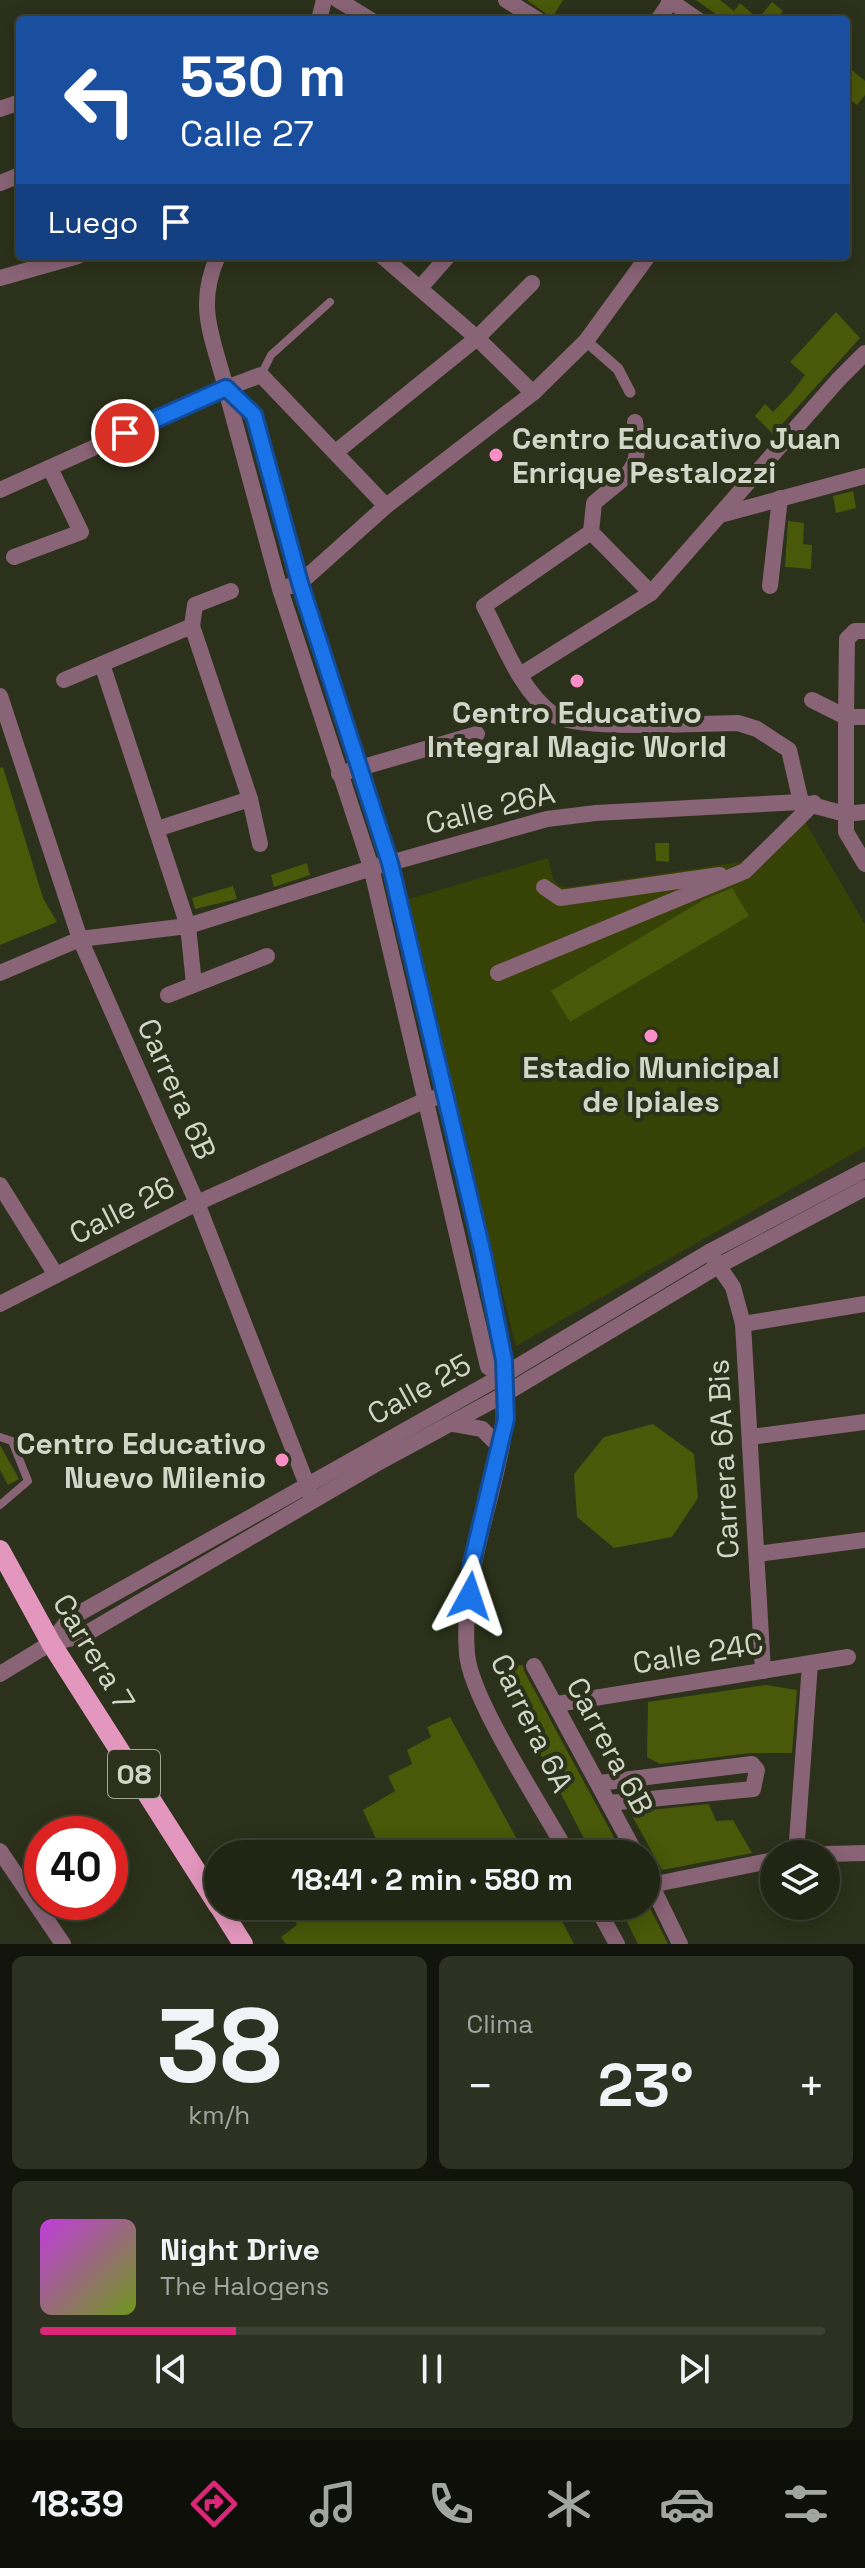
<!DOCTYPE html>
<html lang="es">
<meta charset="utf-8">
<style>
body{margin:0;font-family:"Space Grotesk",sans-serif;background:#2d3122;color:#f1f3f6;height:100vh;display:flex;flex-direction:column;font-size:30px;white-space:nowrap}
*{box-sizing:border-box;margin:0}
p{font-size:26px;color:#a2a5a0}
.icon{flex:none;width:44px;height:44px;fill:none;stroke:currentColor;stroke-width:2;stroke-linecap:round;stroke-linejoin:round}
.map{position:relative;height:1944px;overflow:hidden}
.details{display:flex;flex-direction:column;gap:12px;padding:12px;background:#12140b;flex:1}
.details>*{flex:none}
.banner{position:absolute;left:16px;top:16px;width:834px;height:244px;border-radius:8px;box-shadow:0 4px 20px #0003,0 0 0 2px #3d4234;background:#1a4fa0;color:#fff;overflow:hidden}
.controls{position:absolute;left:760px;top:1840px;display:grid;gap:16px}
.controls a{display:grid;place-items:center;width:80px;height:80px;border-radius:50%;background:#202514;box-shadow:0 4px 20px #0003,0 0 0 2px #3d4234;font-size:40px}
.speed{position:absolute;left:24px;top:1816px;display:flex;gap:16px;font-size:40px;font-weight:700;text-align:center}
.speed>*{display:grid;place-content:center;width:104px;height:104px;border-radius:50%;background:#202514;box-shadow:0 4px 20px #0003,0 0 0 2px #3d4234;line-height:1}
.speed .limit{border:12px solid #d22;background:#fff;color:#111}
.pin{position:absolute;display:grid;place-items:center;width:68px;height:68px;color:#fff;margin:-34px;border:4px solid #fff;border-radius:50%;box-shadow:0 2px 8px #0007}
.me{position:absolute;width:88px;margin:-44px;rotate:5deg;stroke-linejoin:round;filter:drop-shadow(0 0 6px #0008)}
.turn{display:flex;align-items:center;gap:28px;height:168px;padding:0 32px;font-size:36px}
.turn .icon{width:104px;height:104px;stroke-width:2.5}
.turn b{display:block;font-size:56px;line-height:68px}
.then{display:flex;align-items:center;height:76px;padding:0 32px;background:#0003;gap:16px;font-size:30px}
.big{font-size:60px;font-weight:800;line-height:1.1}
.details .card{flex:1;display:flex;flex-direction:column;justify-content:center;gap:12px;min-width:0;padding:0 28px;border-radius:12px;background:#2d3122}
.details .dial{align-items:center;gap:0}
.dial b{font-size:104px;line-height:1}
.song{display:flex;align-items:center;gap:24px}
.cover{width:96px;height:96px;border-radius:12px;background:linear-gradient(135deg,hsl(290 70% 55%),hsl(80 70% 35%))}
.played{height:8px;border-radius:4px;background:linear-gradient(90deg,#db2777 25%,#3d4234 25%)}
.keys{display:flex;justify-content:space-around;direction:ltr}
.heat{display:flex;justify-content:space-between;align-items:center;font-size:44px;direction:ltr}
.details .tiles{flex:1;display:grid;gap:12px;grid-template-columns:1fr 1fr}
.card:last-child{grid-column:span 2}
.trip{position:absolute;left:204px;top:1840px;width:456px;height:80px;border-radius:40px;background:#202514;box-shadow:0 4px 20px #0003,0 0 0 2px #3d4234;font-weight:800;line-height:80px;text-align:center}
.menu{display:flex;height:128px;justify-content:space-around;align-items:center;background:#0d0f08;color:#a2a5a0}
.menu .icon{width:56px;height:56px}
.menu .selected{color:#db2777}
.menu b{font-size:36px;color:#f1f3f6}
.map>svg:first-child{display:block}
.pitch{fill:#374206}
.building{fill:#4a5809}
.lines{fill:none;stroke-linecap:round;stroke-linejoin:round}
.service{stroke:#896376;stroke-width:8}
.pedestrian{stroke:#896376;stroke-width:11}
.minor{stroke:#896376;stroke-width:16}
.tertiary{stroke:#896376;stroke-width:16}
.primary{stroke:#e497be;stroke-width:20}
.route-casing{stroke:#114b97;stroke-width:20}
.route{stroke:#1a73e8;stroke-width:14}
.poi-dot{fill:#fa8fc8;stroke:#2b311a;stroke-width:3}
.labels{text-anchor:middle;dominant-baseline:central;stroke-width:8;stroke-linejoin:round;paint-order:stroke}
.shield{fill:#2b311a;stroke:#a0a494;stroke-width:2}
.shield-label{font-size:28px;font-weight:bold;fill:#d2d6c8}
.poi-label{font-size:30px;font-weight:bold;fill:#d2d6c8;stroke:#2b311a}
.street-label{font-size:30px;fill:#d2d6c8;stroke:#2b311a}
</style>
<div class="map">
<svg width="865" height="1944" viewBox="0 0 865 1944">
<rect width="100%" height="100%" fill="#2b311a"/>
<path class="pitch" d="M803,818L865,924V1147L516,1346L402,901L548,858L553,879L559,886L571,887L740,862Z"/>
<g class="building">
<path d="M527,0H563L552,18Z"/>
<path d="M696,0H720L734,11L740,3L758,19L772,2L783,11L776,20H724Z"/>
<path d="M846,65L865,81V95L857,105L846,96Z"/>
<path d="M836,312L860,338L773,434L755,416L765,404L773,412L793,391L805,375L790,362Z"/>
<path d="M853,491L856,508L836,513L833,496Z"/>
<path d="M788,521L804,523L803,544L812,545L811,569L785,567Z"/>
<path d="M3,767L43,898L57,922L0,945V768Z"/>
<path d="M655,843H669V862L656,861Z"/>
<path d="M307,863L310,875L274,887L271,875Z"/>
<path d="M233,886L237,899L195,909L192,898Z"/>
<path d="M732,888L749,916L570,1022L551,991L705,899Z"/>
<path d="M653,1424L694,1454L698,1498L672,1537L614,1548L577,1517L574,1474L604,1437Z"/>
<path d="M0,1445L19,1479L8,1485L0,1470Z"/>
<path d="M523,1665L524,1671L623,1854H592L496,1668Z"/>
<path d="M766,1685L797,1690L792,1753H751L660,1764L647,1757L648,1702Z"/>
<path d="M450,1717L525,1854H355L377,1841L363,1810L395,1791L388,1776L412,1764L407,1750L431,1737L427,1727Z"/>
<path d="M709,1804L716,1821L733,1820L752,1853L662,1870L630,1812Z"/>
<path d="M288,1906H554L574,1944H286L281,1937L297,1925Z"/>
<path d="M619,1906H649L668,1944H638Z"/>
</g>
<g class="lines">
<g class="service">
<path d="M261,375L271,355L330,302"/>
<path d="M0,1437L12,1441L28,1481L0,1505"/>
</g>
<path class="pedestrian" d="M586,341L618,369L630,392"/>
<g class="minor">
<path d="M338,0L371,20"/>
<path d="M506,0L538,20"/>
<path d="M669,0L698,20"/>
<path d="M319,20L324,0"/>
<path d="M658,20L671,1"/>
<path d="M0,109L20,102"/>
<path d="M0,183L20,175"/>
<path d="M218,256C195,306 213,338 226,388L261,375L386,506"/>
<path d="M382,256L477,338L533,393"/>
<path d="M0,278L78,256"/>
<path d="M420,288L448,256"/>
<path d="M635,422C643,472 630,472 594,503L591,532L651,593"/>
<path d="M337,451L477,338L532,283"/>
<path d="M720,515L865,476"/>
<path d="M591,532L484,606C503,642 520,691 554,715C576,731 703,723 738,723L757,729L789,750L801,802"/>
<path d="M14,557L81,532L50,468"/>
<path d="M770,586L780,498"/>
<path d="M280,589L300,583L386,506L533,393L586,341L648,256"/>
<path d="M231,591L195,605L192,626L250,799L260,844"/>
<path d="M865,631H855L847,639L846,717H865"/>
<path d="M102,664L188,926L194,984"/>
<path d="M520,675L651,593L838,380L865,353"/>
<path d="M64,680L192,626"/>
<path d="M0,696L80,939L197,1203L311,1495"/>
<path d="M812,700L846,717V832L865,864"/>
<path d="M339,774L477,734"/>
<path d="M157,829L250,799"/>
<path d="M390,863L547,819L596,813L801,802L845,814L865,812"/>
<path d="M544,887L560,898L720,875"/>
<path d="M498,973L745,871L814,803"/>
<path d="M168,995L267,956"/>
<path d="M0,1185L56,1275"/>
<path d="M709,1252L733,1287L743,1324L763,1671"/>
<path d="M0,1304L197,1203L426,1100L447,1095"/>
<path d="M743,1324L865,1304"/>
<path d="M751,1437L865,1422"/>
<path d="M757,1554L865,1540"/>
<path d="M534,1666L636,1854"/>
<path d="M557,1704L848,1657"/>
<path d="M599,1783L752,1764L757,1770L753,1789L609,1803"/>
<path d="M796,1854L810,1664"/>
<path d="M826,1854L865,1853"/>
<path d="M646,1874L680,1944"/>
<path d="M651,1885L774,1860"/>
</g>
<g class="tertiary">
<path d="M226,388L254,415L300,583L390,863L447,1095L504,1360C500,1389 507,1416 502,1445C489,1514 461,1581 467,1654C471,1700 543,1808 568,1854"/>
<path d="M226,390L280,589L371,867L488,1367L502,1376"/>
<path d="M0,490L226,388"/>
<path d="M0,973L80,939L188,926L381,865"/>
<path d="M454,1424L482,1429L501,1448"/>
<path d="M51,1643L69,1619L502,1376L709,1252L865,1170"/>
<path d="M0,1674L51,1643L82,1636L374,1465L505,1394L720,1265L865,1188"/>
<path d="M0,1851L63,1944"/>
<path d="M596,1906L617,1944"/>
</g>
<g class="primary">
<path d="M0,1550L51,1643L218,1905"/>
<path d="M219,1906L243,1944"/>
</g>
</g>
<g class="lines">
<defs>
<path id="route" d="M125,433L226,388L254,415L300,583L390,863L483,1254L504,1360L506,1419L472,1562L470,1596"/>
</defs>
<use href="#route" class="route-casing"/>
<use href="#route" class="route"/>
</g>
<g class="poi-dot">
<circle cx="496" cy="455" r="8"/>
<circle cx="577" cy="681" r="8"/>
<circle cx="651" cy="1036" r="8"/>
<circle cx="282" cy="1460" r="8"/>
</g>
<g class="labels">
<rect class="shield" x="108" y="1750" width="52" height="48" rx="6"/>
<g class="shield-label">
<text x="134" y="1774">08</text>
</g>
<g class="poi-label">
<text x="512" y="438" text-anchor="start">Centro Educativo Juan<tspan x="512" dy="34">Enrique Pestalozzi</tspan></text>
<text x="577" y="712">Centro Educativo<tspan x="577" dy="34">Integral Magic World</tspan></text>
<text x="651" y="1067">Estadio Municipal<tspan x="651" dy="34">de Ipiales</tspan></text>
<text x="266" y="1443" text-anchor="end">Centro Educativo<tspan x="266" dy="34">Nuevo Milenio</tspan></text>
</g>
<g class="street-label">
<text transform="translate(490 808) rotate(-14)">Calle 26A</text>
<text transform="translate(177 1089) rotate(66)">Carrera 6B</text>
<text transform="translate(122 1210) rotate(-27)">Calle 26</text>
<text transform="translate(419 1389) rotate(-29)">Calle 25</text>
<text transform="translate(723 1459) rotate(-93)">Carrera 6A Bis</text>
<text transform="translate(94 1652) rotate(59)">Carrera 7</text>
<text transform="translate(698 1653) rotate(-9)">Calle 24C</text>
<text transform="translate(532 1723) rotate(64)">Carrera 6A</text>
<text transform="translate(610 1746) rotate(62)">Carrera 6B</text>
</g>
</g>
</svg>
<div class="controls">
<a><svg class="icon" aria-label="layers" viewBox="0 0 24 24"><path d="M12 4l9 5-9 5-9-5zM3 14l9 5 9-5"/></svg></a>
</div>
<div class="speed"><div class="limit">40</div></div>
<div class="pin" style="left:125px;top:433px;background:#d93025"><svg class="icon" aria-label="arrive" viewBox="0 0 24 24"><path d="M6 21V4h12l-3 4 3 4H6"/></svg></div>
<svg class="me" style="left:470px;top:1596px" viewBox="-20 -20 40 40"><path d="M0-17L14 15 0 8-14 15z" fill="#1a73e8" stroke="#fff" stroke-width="4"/></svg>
<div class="trip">18:41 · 2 min · 580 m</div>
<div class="banner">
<div class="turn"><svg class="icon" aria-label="left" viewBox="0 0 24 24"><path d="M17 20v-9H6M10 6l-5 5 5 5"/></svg><div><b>530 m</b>Calle 27</div></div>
<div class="then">Luego<svg class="icon" aria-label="arrive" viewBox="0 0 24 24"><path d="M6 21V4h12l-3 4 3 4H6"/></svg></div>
</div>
</div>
<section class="details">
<div class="tiles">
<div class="card dial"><b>38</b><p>km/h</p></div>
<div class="card"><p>Clima</p>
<div class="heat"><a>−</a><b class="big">23°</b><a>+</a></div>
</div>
<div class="card">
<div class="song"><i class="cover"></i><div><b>Night Drive</b><p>The Halogens</p></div></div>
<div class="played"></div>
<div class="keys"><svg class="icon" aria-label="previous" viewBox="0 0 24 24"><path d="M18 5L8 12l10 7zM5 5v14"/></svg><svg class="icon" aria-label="pause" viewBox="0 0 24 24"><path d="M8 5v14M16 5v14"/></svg><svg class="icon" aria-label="next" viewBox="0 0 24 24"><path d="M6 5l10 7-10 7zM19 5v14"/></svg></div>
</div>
</div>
</section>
<nav class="menu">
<b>18:39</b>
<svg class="icon selected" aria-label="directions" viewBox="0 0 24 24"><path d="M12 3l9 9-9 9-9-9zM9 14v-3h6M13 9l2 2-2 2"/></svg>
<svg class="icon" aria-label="music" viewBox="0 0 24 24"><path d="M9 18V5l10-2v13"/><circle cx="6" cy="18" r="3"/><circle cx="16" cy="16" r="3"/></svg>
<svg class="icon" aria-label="phone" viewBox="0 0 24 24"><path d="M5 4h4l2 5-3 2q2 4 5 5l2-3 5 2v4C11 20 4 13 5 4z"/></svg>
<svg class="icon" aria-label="climate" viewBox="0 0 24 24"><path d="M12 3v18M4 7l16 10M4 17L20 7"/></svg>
<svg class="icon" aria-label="car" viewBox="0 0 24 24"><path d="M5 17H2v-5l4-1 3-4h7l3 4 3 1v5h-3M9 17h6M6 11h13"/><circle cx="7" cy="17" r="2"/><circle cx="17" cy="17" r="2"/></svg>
<svg class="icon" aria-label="filters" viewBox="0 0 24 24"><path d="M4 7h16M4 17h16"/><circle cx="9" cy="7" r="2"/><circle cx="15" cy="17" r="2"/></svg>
</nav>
